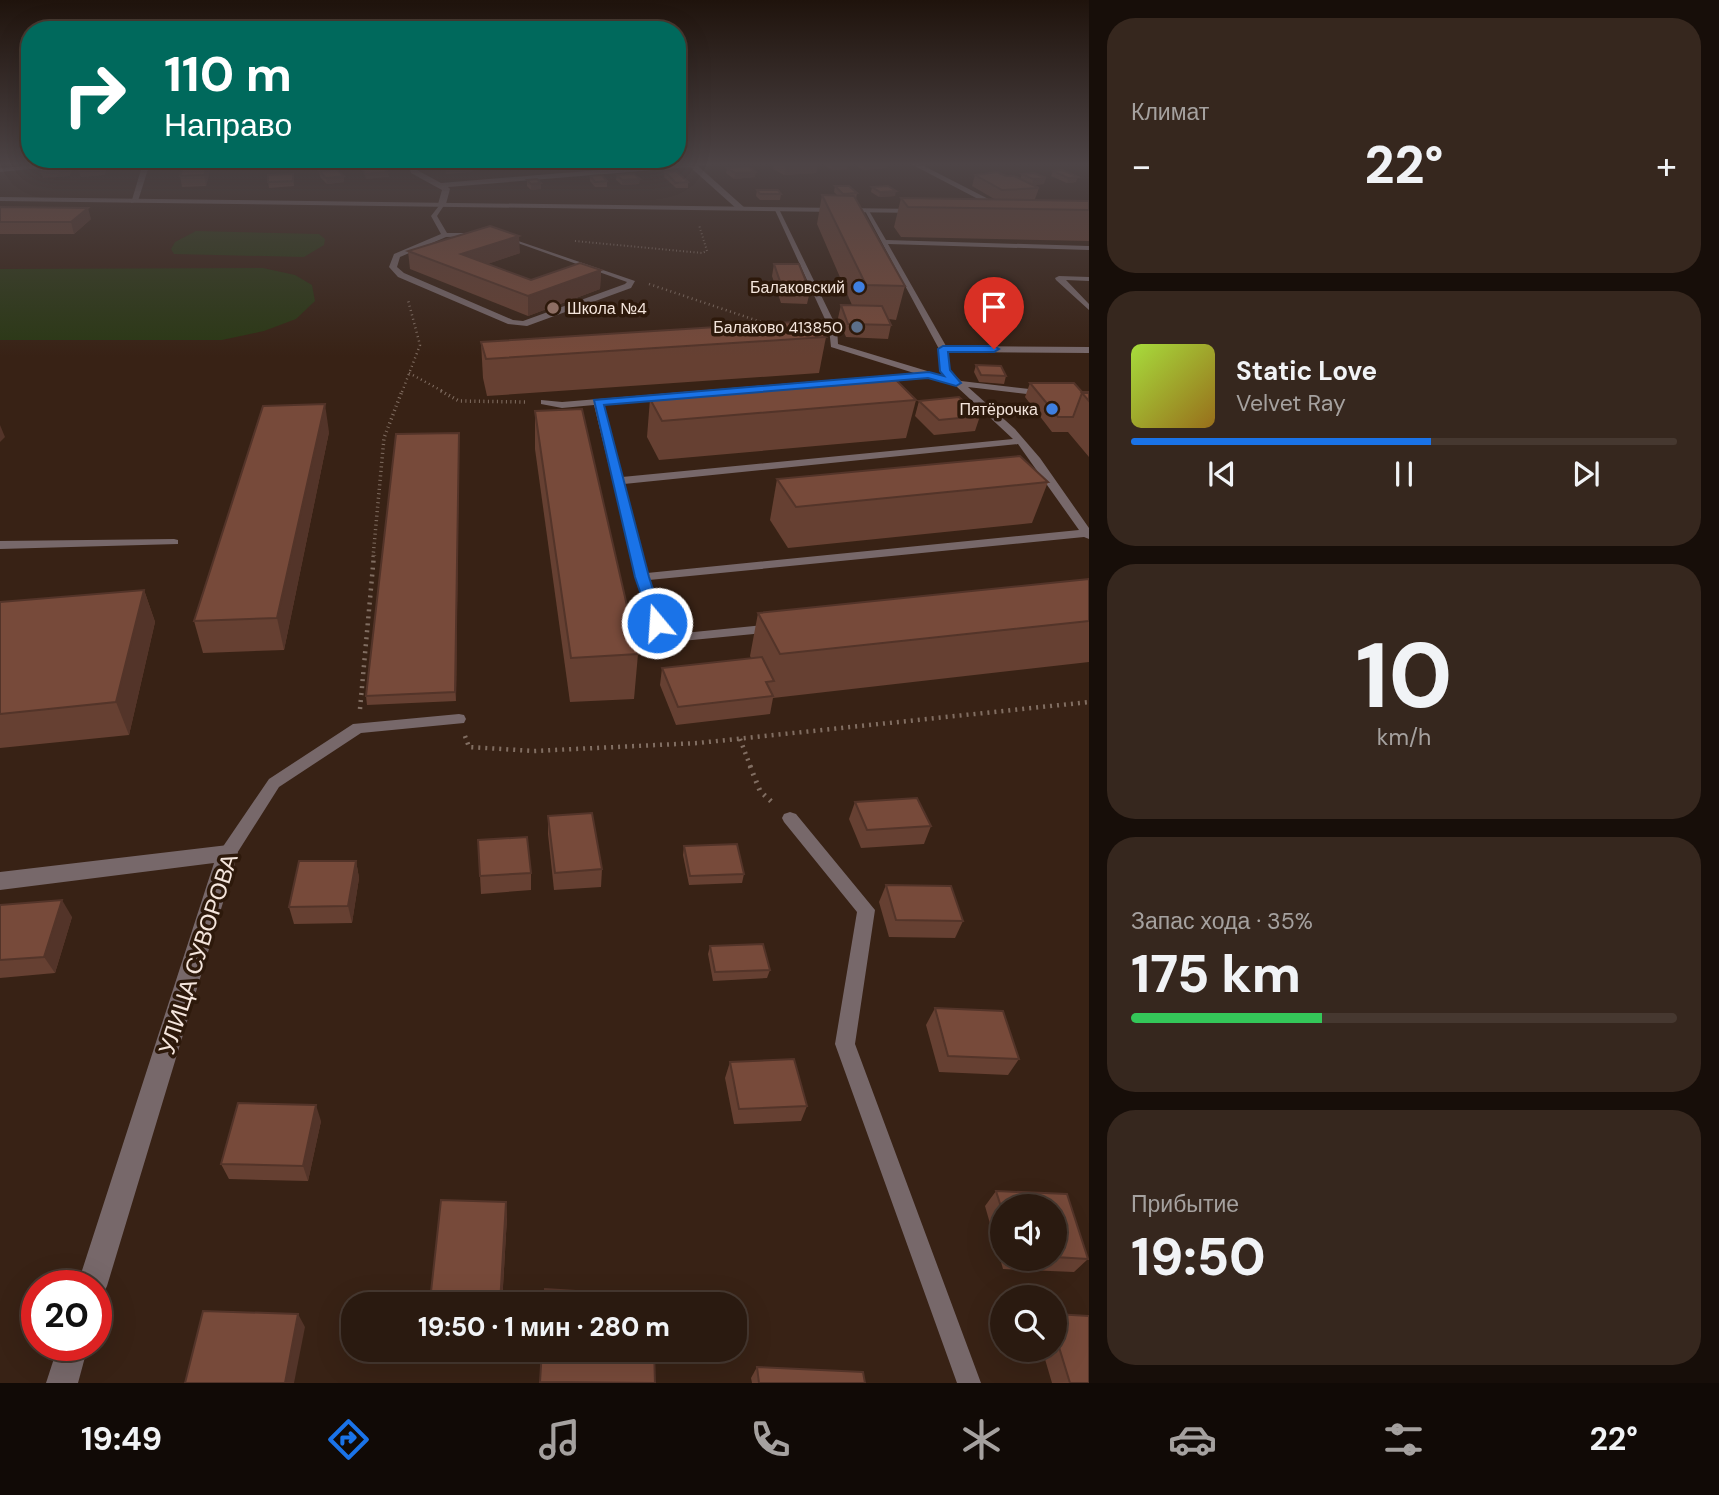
<!DOCTYPE html>
<html lang="ru">
<meta charset="utf-8">
<style>
body{margin:0;font-family:"DM Sans",sans-serif;background:#36271e;color:#f1f3f6;height:100vh;display:flex;flex-direction:column;font-size:26px;white-space:nowrap}
*{box-sizing:border-box;margin:0}
p{font-size:23px;color:#a5a19f}
.icon{flex:none;width:38px;height:38px;fill:none;stroke:currentColor;stroke-width:2;stroke-linecap:round;stroke-linejoin:round}
.map{position:relative;flex:1;overflow:hidden}
.side{display:flex;flex-direction:column;gap:18px;padding:18px;background:#170e09;width:630px}
.side>*{flex:none}
.top-card{position:absolute;left:21px;top:21px;width:665px;height:147px;border-radius:28px;box-shadow:0 7px 28px #0002,0 0 0 2px #463830;background:#00695c;color:#fff;overflow:hidden}
.buttons{position:absolute;left:990px;top:1194px;display:grid;gap:14px}
.buttons a{display:grid;place-items:center;width:77px;height:77px;border-radius:50%;background:#2a1a10;box-shadow:0 7px 28px #0002,0 0 0 2px #463830;font-size:35px}
.speed{position:absolute;left:21px;top:1270px;display:flex;gap:14px;font-size:35px;font-weight:700;text-align:center}
.speed>*{display:grid;place-content:center;width:91px;height:91px;border-radius:50%;background:#2a1a10;box-shadow:0 7px 28px #0002,0 0 0 2px #463830;line-height:1}
.speed .limit{border:10px solid #d22;background:#fff;color:#111}
.pin{position:absolute;display:grid;place-items:center;width:60px;height:60px;color:#fff;margin:-72px -30px;border-radius:50% 50% 50% 0;rotate:-45deg;box-shadow:0 0 7px #0007}
.pin .icon{rotate:45deg}
.me{position:absolute;width:77px;margin:-38px;rotate:342deg;stroke-linejoin:round;filter:drop-shadow(0 0 5px #0008)}
.turn{display:flex;align-items:center;gap:24px;height:147px;padding:0 28px;font-size:32px}
.turn .icon{width:91px;height:91px;stroke-width:2.5}
.turn b{display:block;font-size:49px;line-height:60px}
.big{font-size:52px;font-weight:800;line-height:1.1}
.side .tile{flex:1;display:flex;flex-direction:column;justify-content:center;gap:10px;min-width:0;padding:0 24px;border-radius:28px;background:#36271e}
.side .dial{align-items:center;gap:0}
.dial b{font-size:91px;line-height:1}
.song{display:flex;align-items:center;gap:21px}
.cover{width:84px;height:84px;border-radius:10px;background:linear-gradient(135deg,hsl(80 70% 55%),hsl(40 70% 35%))}
.played{height:7px;border-radius:4px;background:linear-gradient(90deg,#1a73e8 55%,#463830 55%)}
.keys{display:flex;justify-content:space-around;direction:ltr}
.heat{display:flex;justify-content:space-between;align-items:center;font-size:38px;direction:ltr}
.charge{height:10px;border-radius:5px;background:linear-gradient(90deg,#34c759 35%,#463830 0)}
.trip{position:absolute;left:341px;top:1292px;width:406px;height:70px;border-radius:28px;background:#2a1a10;box-shadow:0 7px 28px #0002,0 0 0 2px #463830;font-weight:800;line-height:70px;text-align:center}
.dock{display:flex;height:112px;justify-content:space-around;align-items:center;background:#110a06;color:#a5a19f}
.dock .icon{width:49px;height:49px}
.dock .current{color:#1a73e8}
.dock b{font-size:32px;color:#f1f3f6}
main{display:flex;flex:1;min-height:0}
.map>svg:first-child{display:block}
.green{fill:#2a3814}
.lines{fill:none;stroke-linecap:round;stroke-linejoin:round}
.path-far4{stroke:#816e62;stroke-width:2;stroke-dasharray:1 2.5;stroke-linecap:butt}
.path-far3{stroke:#816e62;stroke-width:2.5;stroke-dasharray:1 3.5;stroke-linecap:butt}
.path-far2{stroke:#816e62;stroke-width:3.5;stroke-dasharray:1 3.5;stroke-linecap:butt}
.path-far1{stroke:#816e62;stroke-width:4.5;stroke-dasharray:2 5;stroke-linecap:butt}
.path{stroke:#816e62;stroke-width:5;stroke-dasharray:2 6;stroke-linecap:butt}
.service{fill:#77686a;fill-rule:evenodd}
.minor{fill:#77686a;fill-rule:evenodd}
.tertiary{fill:#77686a;fill-rule:evenodd}
.wall{fill:#664032;fill-rule:evenodd}
.shaded-wall{fill:#533429}
.building{fill:#774a3a;stroke:#533429;stroke-width:2}
.route{fill:#1a73e8;stroke:#114b97;stroke-width:2}
.shop-dot{fill:#3f7fe0;stroke:#2d190b;stroke-width:2.5}
.education-dot{fill:#8d6e63;stroke:#2d190b;stroke-width:2.5}
.service-dot{fill:#5c6f8a;stroke:#2d190b;stroke-width:2.5}
.labels{text-anchor:middle;dominant-baseline:central;stroke-width:7;stroke-linejoin:round;paint-order:stroke}
.far-poi-label{font-size:16px;fill:#f4e5dc;stroke:#2d190b;text-anchor:end}
.near-street-label{font-size:23px;fill:#f4e5dc;stroke:#2d190b}
</style>
<main>
<div class="map">
<svg width="1089" height="1383" viewBox="0 0 1089 1383">
<rect width="100%" height="100%" fill="#382215"/>
<g class="green">
<path d="M196,231L319,234L325,239L324,245L304,257L174,254L171,249L175,242Z"/>
<path d="M263,268L295,275L312,285L315,301L296,319L264,331L222,340H0V269Z"/>
</g>
<g class="lines">
<path class="path-far4" d="M575,241L702,253L707,251L699,225"/>
<g class="path-far3">
<path d="M649,284L770,325"/>
<path d="M409,373L444,392"/>
<path d="M402,392L420,345L408,300"/>
</g>
<g class="path-far2">
<path d="M441,391L459,401L526,402"/>
<path d="M373,557L384,438L402,391"/>
</g>
<g class="path-far1">
<path d="M360,709L374,555"/>
<path d="M465,736L469,747L534,751L698,743L1089,702"/>
<path d="M740,739L751,768"/>
</g>
<path class="path" d="M750,766L760,791L775,805"/>
<g class="service">
<path d="M66,163H93L0,172V168Z"/>
<path d="M442,202L445,204L437,216L447,233H476L478,236L446,237L400,257L397,267L404,273L513,320L523,321L625,284L627,282L501,237V235L635,281L631,288L527,326L508,324L398,277L389,267L394,254L441,234L431,216Z"/>
<path d="M774,208L779,209L837,328L838,344L947,377L941,371L939,349L864,209H868L886,240L1089,246V250L888,244L946,346L1089,347V353L948,352L949,370L961,381L1047,391V395L1044,396L968,387L1015,429L1040,458L1089,528V539L1084,537L649,580L663,621L684,633L774,624L780,628L774,632L682,641L652,626L636,577L594,405L562,408L541,404V400L562,402L914,373L831,347L829,328ZM924,376L956,386L1013,439L622,477L603,404ZM1018,444L1079,530L647,573L624,484Z"/>
<path d="M1059,276L1089,277V281L1066,280L1089,304V310L1056,280L1055,278Z"/>
<path d="M174,539L178,540V544L0,549V541Z"/>
<path d="M459,714L464,715L466,719L464,723L361,733L279,787L234,858L228,860L222,858L220,853L222,848L269,779L353,724Z"/>
<path d="M790,812L796,814L875,910L855,1044L981,1383H957L835,1044L857,912L784,822L782,818L784,814Z"/>
</g>
<g class="minor">
<path d="M143,163H150L138,201L131,203Z"/>
<path d="M408,163H415L417,170L441,183L684,163H716L698,166L745,208L738,210L690,167L448,187L450,189L446,204L442,206L438,204L442,190L411,173Z"/>
<path d="M909,163H918L1010,210L1003,212Z"/>
<path d="M228,845L235,847L238,853L107,1286L102,1296L96,1299V1286H77L214,863L0,890V872Z"/>
<path d="M58,1346H88L78,1383H46Z"/>
</g>
<path class="tertiary" d="M0,197L921,209L925,211L921,213L0,201Z"/>
</g>
<g class="wall">
<path d="M211,163L206,186L182,187L180,176L184,167L183,164Z"/>
<path d="M774,163H818L816,173L784,175L773,169Z"/>
<path d="M825,163H846L847,169L832,170L824,165Z"/>
<path d="M853,163H888L887,168L863,170Z"/>
<path d="M727,168L755,177L734,179L726,173Z"/>
<path d="M1062,170L1076,182L1067,183L1051,176L1053,171Z"/>
<path d="M319,171L344,182L327,184L320,177Z"/>
<path d="M665,172L688,182V188H676L664,177Z"/>
<path d="M293,174L294,186L269,188L268,182Z"/>
<path d="M1022,174L1044,184L1032,185L1039,188L1035,199L1018,200L1089,201V241L901,237L894,227L901,198L996,200L972,186L975,175L1006,176L1020,179Z"/>
<path d="M617,175L639,184L622,185L616,180Z"/>
<path d="M590,176L607,181V187H595L590,181Z"/>
<path d="M527,180L541,183V189L531,190L527,186Z"/>
<path d="M835,186L857,193L856,199L905,286L896,320L889,319L891,325L888,339L846,337L838,318L841,305H852L817,224L822,195L838,196L834,192Z"/>
<path d="M872,187L895,196L879,197L871,192Z"/>
<path d="M757,190L781,194L780,200H760L756,196Z"/>
<path d="M0,207L91,219L74,234H0Z"/>
<path d="M408,251L520,253L487,264L531,280L601,270L600,289L528,316L410,269Z"/>
<path d="M774,264L810,291L807,304L781,303L772,276Z"/>
<path d="M972,303L1013,316L1011,323L978,322L970,310Z"/>
<path d="M826,337L819,373L487,396L483,378L481,342Z"/>
<path d="M976,365L1006,376L1004,384L979,382L974,372Z"/>
<path d="M1030,383L1082,392H1089V457L1068,432H1052L1025,397Z"/>
<path d="M650,399L916,400L906,438L659,460L647,437Z"/>
<path d="M919,401L980,416L975,431L934,435L915,416Z"/>
<path d="M535,411L638,654L634,699L570,702L535,449Z"/>
<path d="M329,432L284,650L203,653L194,621Z"/>
<path d="M459,433L456,701L367,705L366,696Z"/>
<path d="M777,479L1048,482L1032,523L788,548L770,520Z"/>
<path d="M1089,579V662L773,698L770,714L676,725L660,685L662,668L751,658L750,656L758,613Z"/>
<path d="M144,590L155,622L129,735L0,748V602Z"/>
<path d="M855,802L931,826L924,844L861,848L849,819Z"/>
<path d="M548,816L602,869L601,887L554,890L548,834Z"/>
<path d="M478,840L531,873V890L481,894Z"/>
<path d="M684,846L744,874L742,883L689,885L683,855Z"/>
<path d="M356,861L359,878L352,923L294,924L289,907Z"/>
<path d="M886,885L963,921L955,938L889,937L879,902Z"/>
<path d="M0,905L72,917L55,973L0,978Z"/>
<path d="M710,946L770,970L767,978L713,981L708,954Z"/>
<path d="M935,1008L1019,1059L1008,1075L939,1072L926,1025Z"/>
<path d="M730,1062L807,1106L801,1121L734,1124L725,1078Z"/>
<path d="M321,1121L308,1181L229,1179L221,1164Z"/>
<path d="M996,1191L1067,1194L1088,1259L1074,1272L1003,1269L985,1206ZM1003,1206H1055V1258H1003Z"/>
<path d="M506,1202L507,1217L502,1304H431L430,1301Z"/>
<path d="M1055,1314L1089,1383H1052L1042,1349H1055Z"/>
<path d="M757,1367L865,1383H752L751,1378Z"/>
</g>
<g class="shaded-wall">
<path d="M106,163L107,167L105,175L81,177L79,171Z"/>
<path d="M207,163H211L212,165L209,174Z"/>
<path d="M500,163V169L484,170V164Z"/>
<path d="M591,163H614L591,165Z"/>
<path d="M810,163H818L816,173L784,175L785,165Z"/>
<path d="M888,163L887,168L863,170L864,164Z"/>
<path d="M71,164L72,169L70,176L43,178L41,172Z"/>
<path d="M848,164L847,169L832,170L833,165Z"/>
<path d="M207,166L209,176L206,186L204,175Z"/>
<path d="M473,167V172L446,174V168Z"/>
<path d="M388,172L389,177L366,179L365,174Z"/>
<path d="M756,172L755,177L734,179L735,173Z"/>
<path d="M344,176V182L327,184L326,178Z"/>
<path d="M1078,177L1076,182L1067,183L1068,178Z"/>
<path d="M1046,178L1044,184L1032,185L1033,179Z"/>
<path d="M640,179L639,184L622,185V180Z"/>
<path d="M541,183V189L531,190V184Z"/>
<path d="M896,191L895,196L879,197L880,192Z"/>
<path d="M88,208L91,219L74,234L71,222Z"/>
<path d="M519,236L520,253L464,272L461,254Z"/>
<path d="M601,270L600,289L528,316V296Z"/>
<path d="M325,404L329,432L284,650L277,618Z"/>
<path d="M0,425L5,437L0,442Z"/>
<path d="M459,433V440L456,701L455,692Z"/>
<path d="M144,590L155,622L129,735L116,702Z"/>
<path d="M356,861L359,878L352,923L348,906Z"/>
<path d="M62,900L72,917L55,973L44,957Z"/>
<path d="M316,1105L321,1121L308,1181L303,1166Z"/>
<path d="M506,1202L507,1217L502,1304H500Z"/>
<path d="M298,1314L305,1327L294,1383H285Z"/>
</g>
<g class="building">
<path d="M82,163H106L103,170L79,171Z"/>
<path d="M443,163H471L473,167L446,168Z"/>
<path d="M782,163H810L785,165Z"/>
<path d="M830,163H846L848,164L833,165Z"/>
<path d="M71,164L68,171L41,172L45,165Z"/>
<path d="M207,166L204,175L180,176L183,167Z"/>
<path d="M384,166L388,172L365,174L361,168Z"/>
<path d="M748,166L756,172L735,173L727,168Z"/>
<path d="M336,169L344,176L326,178L319,171Z"/>
<path d="M1062,170L1078,177L1068,178L1053,171Z"/>
<path d="M676,171L688,182L676,183L665,172Z"/>
<path d="M997,172L1006,176H1014L1039,188L1002,190L975,175Z"/>
<path d="M1034,173L1046,178L1033,179L1022,174Z"/>
<path d="M293,174V181L268,182V175Z"/>
<path d="M634,174L640,179L622,180L617,175Z"/>
<path d="M602,175L607,181L595,182L590,176Z"/>
<path d="M537,179L541,183L531,184L527,180Z"/>
<path d="M835,186H849L857,193L843,194Z"/>
<path d="M888,186L896,191L880,192L872,187Z"/>
<path d="M757,190H778L781,194H760Z"/>
<path d="M822,195L854,196L905,286L866,285Z"/>
<path d="M901,198L1089,201V210L908,207Z"/>
<path d="M0,207L88,208L71,222H0Z"/>
<path d="M490,226L519,236L461,254L531,280L580,263L601,270L528,296L408,251Z"/>
<path d="M774,264H799L810,291L783,290Z"/>
<path d="M972,303L1004,304L1013,316L980,315Z"/>
<path d="M841,305L882,306L891,325L848,324Z"/>
<path d="M811,321L826,337L486,359L481,342Z"/>
<path d="M976,365L1001,366L1006,376L981,375Z"/>
<path d="M896,380L916,400L662,421L650,399Z"/>
<path d="M1030,383H1074L1082,392H1089V393H1082L1073,417H1058Z"/>
<path d="M1082,393H1089V401Z"/>
<path d="M959,397L980,416L939,420L919,401Z"/>
<path d="M325,404L277,618L194,621L263,406Z"/>
<path d="M582,409L638,654L571,658L535,411Z"/>
<path d="M459,433L455,692L366,696L396,434Z"/>
<path d="M1020,456L1048,482L796,507L777,479Z"/>
<path d="M1089,579V621L780,654L758,613Z"/>
<path d="M144,590L116,702L0,714V602Z"/>
<path d="M762,657L774,681L766,682L773,696L678,707L662,668Z"/>
<path d="M917,798L931,826L867,830L855,802Z"/>
<path d="M592,813L602,869L555,873L548,816Z"/>
<path d="M527,837L531,873L480,876L478,840Z"/>
<path d="M737,844L744,874L690,876L684,846Z"/>
<path d="M299,861H356L348,906L289,907Z"/>
<path d="M886,885L951,886L963,921L896,920Z"/>
<path d="M62,900L44,957L0,960V905Z"/>
<path d="M763,944L770,970L715,972L710,946Z"/>
<path d="M935,1008L1003,1011L1019,1059L948,1056Z"/>
<path d="M794,1059L807,1106L739,1109L730,1062Z"/>
<path d="M238,1103L316,1105L303,1166L221,1164Z"/>
<path d="M996,1191L1067,1194L1088,1259L1055,1257V1206H1003V1213Z"/>
<path d="M441,1200L506,1202L500,1304L430,1301Z"/>
<path d="M545,1289L653,1296V1304H544Z"/>
<path d="M203,1311L298,1314L285,1383H185Z"/>
<path d="M1055,1314L1089,1316V1383H1070L1055,1334Z"/>
<path d="M542,1349H654L655,1383L540,1382Z"/>
<path d="M757,1367L863,1372L865,1383H759Z"/>
</g>
<linearGradient id="sky" x2="0" y2="1"><stop stop-color="#1f130c"/><stop offset="0.46" stop-color="#4d4446"/><stop offset="1" stop-color="#4d4446" stop-opacity="0"/></linearGradient>
<rect width="1089" height="357" fill="url(#sky)"/>
<path class="route" d="M943,346H994L999,349L994,352H948L950,370L961,383L956,386L928,378L604,405L649,577L664,623L657,628L652,626L635,577L594,400L929,372L944,376L940,371L938,349Z"/>
<g class="shop-dot">
<circle cx="859" cy="287" r="7"/>
<circle cx="1052" cy="409" r="7"/>
</g>
<circle class="education-dot" cx="553" cy="308" r="7"/>
<circle class="service-dot" cx="857" cy="327" r="7"/>
<g class="labels">
<g class="far-poi-label">
<text x="845" y="287">Балаковский</text>
<text x="567" y="308" text-anchor="start">Школа №4</text>
<text x="843" y="327">Балаково 413850</text>
<text x="1038" y="409">Пятёрочка</text>
</g>
<g class="near-street-label">
<text transform="translate(198 954) rotate(-72)">УЛИЦА СУВОРОВА</text>
</g>
</g>
</svg>
<div class="buttons">
<a><svg class="icon" aria-label="sound" viewBox="0 0 24 24"><path d="M4 9h4l5-4v14l-5-4H4zM17 9q2 3 0 6"/></svg></a>
<a><svg class="icon" aria-label="search" viewBox="0 0 24 24"><circle cx="10" cy="10" r="6"/><path d="M15 15l6 6"/></svg></a>
</div>
<div class="speed"><div class="limit">20</div></div>
<div class="pin" style="left:994px;top:349px;background:#d93025"><svg class="icon" aria-label="arrive" viewBox="0 0 24 24"><path d="M6 21V4h12l-3 4 3 4H6"/></svg></div>
<svg class="me" style="left:657px;top:623px" viewBox="-20 -20 40 40"><circle r="17" fill="#1a73e8" stroke="#fff" stroke-width="3"/><path d="M0-11L8 9 0 5-8 9z" fill="#fff"/></svg>
<div class="trip">19:50 · 1 мин · 280 m</div>
<div class="top-card">
<div class="turn"><svg class="icon" aria-label="right" viewBox="0 0 24 24"><path d="M7 20v-9h11M14 6l5 5-5 5"/></svg><div><b>110 m</b>Направо</div></div>
</div>
</div>
<section class="side">
<div class="tile"><p>Климат</p>
<div class="heat"><a>−</a><b class="big">22°</b><a>+</a></div>
</div>
<div class="tile">
<div class="song"><i class="cover"></i><div><b>Static Love</b><p>Velvet Ray</p></div></div>
<div class="played"></div>
<div class="keys"><svg class="icon" aria-label="previous" viewBox="0 0 24 24"><path d="M18 5L8 12l10 7zM5 5v14"/></svg><svg class="icon" aria-label="pause" viewBox="0 0 24 24"><path d="M8 5v14M16 5v14"/></svg><svg class="icon" aria-label="next" viewBox="0 0 24 24"><path d="M6 5l10 7-10 7zM19 5v14"/></svg></div>
</div>
<div class="tile dial"><b>10</b><p>km/h</p></div>
<div class="tile"><p>Запас хода · 35%</p><b class="big">175 km</b><div class="charge"></div></div>
<div class="tile"><p>Прибытие</p><b class="big">19:50</b></div>
</section>
</main>
<nav class="dock">
<b>19:49</b>
<svg class="icon current" aria-label="directions" viewBox="0 0 24 24"><path d="M12 3l9 9-9 9-9-9zM9 14v-3h6M13 9l2 2-2 2"/></svg>
<svg class="icon" aria-label="music" viewBox="0 0 24 24"><path d="M9 18V5l10-2v13"/><circle cx="6" cy="18" r="3"/><circle cx="16" cy="16" r="3"/></svg>
<svg class="icon" aria-label="phone" viewBox="0 0 24 24"><path d="M5 4h4l2 5-3 2q2 4 5 5l2-3 5 2v4C11 20 4 13 5 4z"/></svg>
<svg class="icon" aria-label="climate" viewBox="0 0 24 24"><path d="M12 3v18M4 7l16 10M4 17L20 7"/></svg>
<svg class="icon" aria-label="car" viewBox="0 0 24 24"><path d="M5 17H2v-5l4-1 3-4h7l3 4 3 1v5h-3M9 17h6M6 11h13"/><circle cx="7" cy="17" r="2"/><circle cx="17" cy="17" r="2"/></svg>
<svg class="icon" aria-label="filters" viewBox="0 0 24 24"><path d="M4 7h16M4 17h16"/><circle cx="9" cy="7" r="2"/><circle cx="15" cy="17" r="2"/></svg>
<b>22°</b>
</nav>
